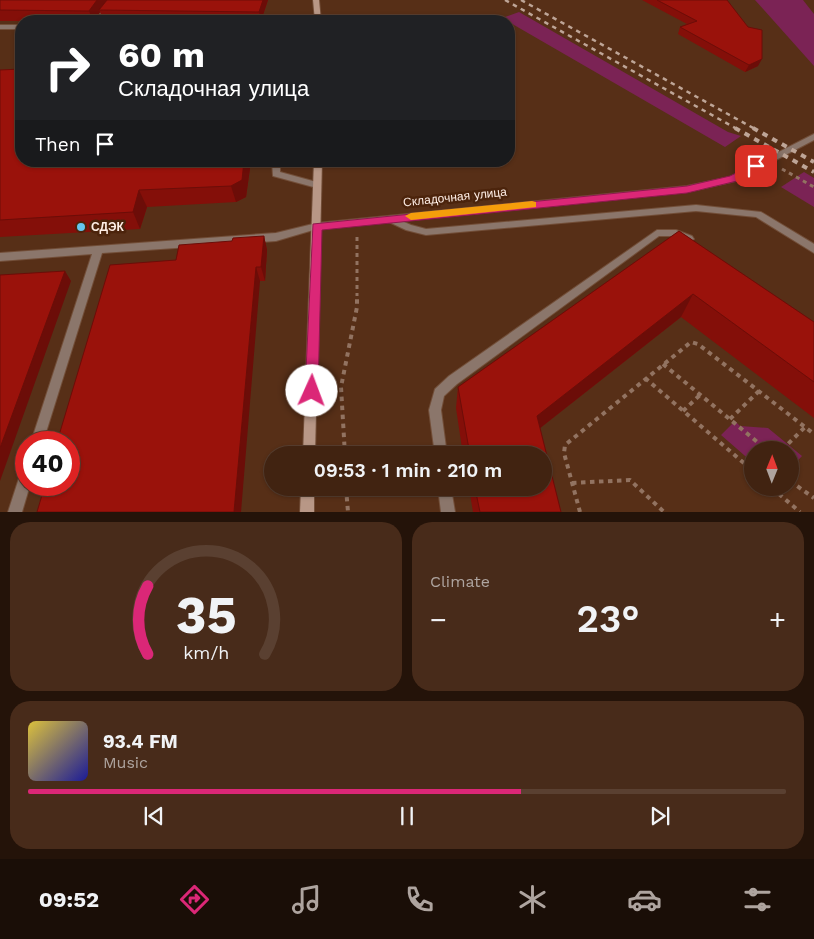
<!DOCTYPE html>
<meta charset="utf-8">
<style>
body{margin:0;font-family:"Work Sans",sans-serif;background:#482b1a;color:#f1f3f6;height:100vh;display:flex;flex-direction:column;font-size:19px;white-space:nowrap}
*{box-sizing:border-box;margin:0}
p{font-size:16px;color:#aea49f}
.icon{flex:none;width:28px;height:28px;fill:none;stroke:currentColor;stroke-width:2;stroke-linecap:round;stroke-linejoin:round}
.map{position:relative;height:512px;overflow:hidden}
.details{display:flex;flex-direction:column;gap:10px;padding:10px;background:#241309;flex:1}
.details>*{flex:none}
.banner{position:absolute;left:15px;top:15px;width:500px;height:152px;border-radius:20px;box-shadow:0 1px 4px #0004,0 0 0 1px #5a4031;background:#202124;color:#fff;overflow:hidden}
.needle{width:32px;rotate:1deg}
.fabs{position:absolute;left:744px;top:441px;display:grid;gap:10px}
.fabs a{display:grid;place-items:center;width:55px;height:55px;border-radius:50%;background:#412311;box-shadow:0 1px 4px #0004,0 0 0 1px #5a4031;font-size:25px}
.speed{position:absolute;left:15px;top:431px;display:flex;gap:10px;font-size:25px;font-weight:700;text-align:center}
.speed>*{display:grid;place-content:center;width:65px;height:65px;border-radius:50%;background:#412311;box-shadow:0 1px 4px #0004,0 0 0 1px #5a4031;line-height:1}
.speed .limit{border:8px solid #d22;background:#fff;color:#111}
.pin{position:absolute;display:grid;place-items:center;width:42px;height:42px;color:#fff;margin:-21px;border-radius:10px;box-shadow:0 2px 8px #0006}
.me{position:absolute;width:55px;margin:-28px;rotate:2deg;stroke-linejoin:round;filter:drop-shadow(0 0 4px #0008)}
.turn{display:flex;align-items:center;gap:18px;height:105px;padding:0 20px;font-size:22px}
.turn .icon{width:65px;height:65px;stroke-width:2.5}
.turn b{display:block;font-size:35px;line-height:42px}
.then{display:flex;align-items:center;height:48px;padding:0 20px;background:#0003;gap:10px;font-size:19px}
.big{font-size:38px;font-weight:600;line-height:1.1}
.details .card{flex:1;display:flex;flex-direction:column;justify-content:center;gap:8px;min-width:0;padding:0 18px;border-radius:20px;background:#482b1a}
.details .dial{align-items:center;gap:0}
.dial svg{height:130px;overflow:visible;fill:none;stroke:#5a4031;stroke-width:7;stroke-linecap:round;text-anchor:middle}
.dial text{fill:#f1f3f6;stroke:none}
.song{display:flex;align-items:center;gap:15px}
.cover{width:60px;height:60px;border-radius:8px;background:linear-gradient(135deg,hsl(50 70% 55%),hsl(240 70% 35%))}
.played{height:5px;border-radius:2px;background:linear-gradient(90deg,#db2777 65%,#5a4031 65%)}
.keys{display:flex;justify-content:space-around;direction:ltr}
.heat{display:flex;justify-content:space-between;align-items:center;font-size:28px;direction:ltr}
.details .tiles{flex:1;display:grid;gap:10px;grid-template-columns:1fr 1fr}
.card:last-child{grid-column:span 2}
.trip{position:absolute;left:264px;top:446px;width:288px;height:50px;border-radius:25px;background:#412311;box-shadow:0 1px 4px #0004,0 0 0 1px #5a4031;font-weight:600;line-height:50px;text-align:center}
.tabs{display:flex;height:80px;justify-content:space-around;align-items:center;background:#1a0e07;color:#aea49f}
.tabs .icon{width:35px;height:35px}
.tabs .on{color:#db2777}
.tabs b{font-size:22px;color:#f1f3f6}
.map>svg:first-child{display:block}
.green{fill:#7b2355}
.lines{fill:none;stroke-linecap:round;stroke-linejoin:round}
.lane-casing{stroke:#724e38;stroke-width:2}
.street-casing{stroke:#724e38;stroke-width:2}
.secondary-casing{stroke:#724e38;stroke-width:2}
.path-far1{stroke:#927361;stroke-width:3;stroke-dasharray:4 4;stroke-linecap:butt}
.path{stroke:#927361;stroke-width:4;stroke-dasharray:4.5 4.5;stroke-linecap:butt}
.lane{fill:#8b766b;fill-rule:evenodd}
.street{fill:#8b766b;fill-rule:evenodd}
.secondary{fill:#b89786;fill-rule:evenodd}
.rail-far1{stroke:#bea597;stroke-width:2.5;stroke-dasharray:4.5 4.5;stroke-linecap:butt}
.rail{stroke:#bea597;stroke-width:4;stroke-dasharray:5.5 5.5;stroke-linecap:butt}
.wall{fill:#840f09}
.shaded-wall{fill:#6c0d08}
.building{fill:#9a120b;stroke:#6c0d08}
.route{fill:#db2777;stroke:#8e194d}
.slow{fill:#f59e0b}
.poi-dot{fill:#65c5ef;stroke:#4c240c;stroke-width:2}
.labels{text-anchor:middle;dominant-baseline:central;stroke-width:5;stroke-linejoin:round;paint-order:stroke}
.street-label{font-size:12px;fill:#feeee6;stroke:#4c240c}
.poi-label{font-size:12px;font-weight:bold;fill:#feeee6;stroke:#4c240c;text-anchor:start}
</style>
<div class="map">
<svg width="814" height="512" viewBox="0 0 814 512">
<rect width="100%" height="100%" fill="#572f17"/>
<g class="green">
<path d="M755,0H803L814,14V66Z"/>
<path d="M519,12L728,132L741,136L725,147L502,18Z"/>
<path d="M804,172L814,178V207L781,187Z"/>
<path d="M735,421L740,426L768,428L802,456L790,469V450H752V462L721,435Z"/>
</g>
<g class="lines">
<defs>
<g id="lane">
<path d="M110,0H116L101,21H95Z"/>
<rect x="0" y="25" width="21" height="4"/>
<path d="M272,161H280V172L320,183L321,185L317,188L273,176Z"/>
<path d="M696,205L761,212L814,244V253L756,217L696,211L426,235L406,230L387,221L385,219L390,216L411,225L426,229Z"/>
<path d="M317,223L320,224L322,226L320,228L276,241L102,253L43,442H31L92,254L0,261V253L276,233Z"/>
<path d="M26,471V485H30L22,512H8L21,472Z"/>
</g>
<g id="street">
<path d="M814,134V140L736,181L687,192L317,229L312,226L317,223L687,186L730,177Z"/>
<path d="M657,230H676L692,236L694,239L689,243L675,236H659L457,384L444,396L441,410L447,455H435L429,410L435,389L449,376Z"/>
<path d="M438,488H451L455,512H441Z"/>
</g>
<g id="secondary">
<path d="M313,0H319L321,21H315Z"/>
<path d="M314,161H322L315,455H303Z"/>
<path d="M301,488H314V512H300Z"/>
</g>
</defs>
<use href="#lane" class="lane-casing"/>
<use href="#street" class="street-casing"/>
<use href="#secondary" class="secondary-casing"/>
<g class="path-far1">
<path d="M782,169L814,187"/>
<path d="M357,237V296"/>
</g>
<g class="path">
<path d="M663,364L767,450"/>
<path d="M645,378L752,470"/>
<path d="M683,411L700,395"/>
<path d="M730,419L759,391"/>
<path d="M782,450L805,427"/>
<path d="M345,455L341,387L357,307V295"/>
<path d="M747,466L752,460"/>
<path d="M790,481L814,498"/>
<path d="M572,483L630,480L664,512"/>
<path d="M346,488L348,512"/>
<path d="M772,488L800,512"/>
<path d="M580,512L564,453L565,445L691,342L698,344L814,434"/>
</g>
<use href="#lane" class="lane"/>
<use href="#street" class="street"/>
<use href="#secondary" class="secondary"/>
<g class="rail-far1">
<path d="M505,0L737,129"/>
<path d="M521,0L755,129"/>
</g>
<g class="rail">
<path d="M735,128L814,172"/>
<path d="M753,128L814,162"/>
</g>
</g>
<g class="wall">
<path d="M0,0H268L261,21H103L100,12L93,21H0Z"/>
<path d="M642,0H727L758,66L745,72L678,34L680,27L687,24Z"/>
<path d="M0,70L251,161L246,197L236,202L147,207L140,229L0,237Z"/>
<path d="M679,231L814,322V418L681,317L540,428L561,512H473L469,488H542V455H463L456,408L458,387Z"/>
<path d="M264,236L267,250L265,281H260L176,260L232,241Z"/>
</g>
<g class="shaded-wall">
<path d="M97,0H108L99,10L100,12L93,21L89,11Z"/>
<path d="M263,0H268L261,21L259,12Z"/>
<path d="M762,59L758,66L745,72L749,65Z"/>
<path d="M244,161H251L246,197L236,202L231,186Z"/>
<path d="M139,190L147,207L140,229L133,212Z"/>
<path d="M264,236L267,250L265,281L261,267Z"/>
<path d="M256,267L260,281L241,512H234Z"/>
<path d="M65,271L71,281L0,481V448Z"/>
<path d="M693,294L681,317L530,436L537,416Z"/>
</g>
<g class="building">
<path d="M0,0H97L89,11L0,10Z"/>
<path d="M107,0H263L259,12L99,10Z"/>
<path d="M657,0H727L748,27L762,30V59L749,65L680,27L697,21Z"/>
<path d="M21,69V161H244L242,180L231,186L139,190L133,212L0,220V70Z"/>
<path d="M679,231L814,322V382L693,294L537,416L561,512H480L475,488H542V455H470L458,387Z"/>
<path d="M264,236L261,267H256L234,512H37L45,485H69V442H57L110,265L176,260L179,245L232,241L233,238Z"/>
<path d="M65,271L0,448V275Z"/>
</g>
<path class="route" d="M756,163L759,164V169L737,181L687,193L322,230L318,391L316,395L312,397L307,395L305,391L313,224L687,186L730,176Z"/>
<path class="slow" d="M532,201L536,202V207L411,220L405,216L411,213Z"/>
<circle class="poi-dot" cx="81" cy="227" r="5"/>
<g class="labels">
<g class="street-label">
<text transform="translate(455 197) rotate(-6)">Складочная улица</text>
</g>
<g class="poi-label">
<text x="91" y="227">СДЭК</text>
</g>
</g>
</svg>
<div class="fabs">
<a><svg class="needle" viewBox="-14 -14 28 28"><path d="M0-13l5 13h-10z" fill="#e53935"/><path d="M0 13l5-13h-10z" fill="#aea49f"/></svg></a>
</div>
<div class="speed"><div class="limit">40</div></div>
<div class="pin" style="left:756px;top:166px;background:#d93025"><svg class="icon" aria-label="arrive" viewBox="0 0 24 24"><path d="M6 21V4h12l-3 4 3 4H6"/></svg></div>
<svg class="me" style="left:312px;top:391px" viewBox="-20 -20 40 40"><circle r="19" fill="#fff"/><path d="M0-13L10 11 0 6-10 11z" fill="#db2777"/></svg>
<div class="trip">09:53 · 1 min · 210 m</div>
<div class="banner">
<div class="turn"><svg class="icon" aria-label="right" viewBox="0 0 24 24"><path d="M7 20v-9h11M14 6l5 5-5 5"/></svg><div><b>60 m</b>Складочная улица</div></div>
<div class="then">Then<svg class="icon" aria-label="arrive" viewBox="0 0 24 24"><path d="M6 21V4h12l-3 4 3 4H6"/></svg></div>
</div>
</div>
<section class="details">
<div class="tiles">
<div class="card dial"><svg viewBox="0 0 100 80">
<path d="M14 69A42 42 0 1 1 86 69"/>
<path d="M14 69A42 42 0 0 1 14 27" stroke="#db2777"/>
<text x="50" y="56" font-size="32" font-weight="700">35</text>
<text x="50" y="72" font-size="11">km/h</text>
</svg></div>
<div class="card"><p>Climate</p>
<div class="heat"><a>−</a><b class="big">23°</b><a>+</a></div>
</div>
<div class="card">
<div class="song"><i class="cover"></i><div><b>93.4 FM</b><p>Music</p></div></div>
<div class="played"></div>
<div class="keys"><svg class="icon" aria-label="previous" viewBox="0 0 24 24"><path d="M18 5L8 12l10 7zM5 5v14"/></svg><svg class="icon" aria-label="pause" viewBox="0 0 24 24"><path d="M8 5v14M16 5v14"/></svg><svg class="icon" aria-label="next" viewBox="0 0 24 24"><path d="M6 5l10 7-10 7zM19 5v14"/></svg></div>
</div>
</div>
</section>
<nav class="tabs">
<b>09:52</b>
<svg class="icon on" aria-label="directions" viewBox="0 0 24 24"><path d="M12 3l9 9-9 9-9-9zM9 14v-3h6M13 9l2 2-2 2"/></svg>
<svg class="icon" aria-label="music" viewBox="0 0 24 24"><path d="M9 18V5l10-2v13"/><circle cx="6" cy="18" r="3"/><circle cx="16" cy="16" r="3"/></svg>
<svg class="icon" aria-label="phone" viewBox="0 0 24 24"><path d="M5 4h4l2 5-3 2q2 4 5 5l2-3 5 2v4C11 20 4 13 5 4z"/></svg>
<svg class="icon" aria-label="climate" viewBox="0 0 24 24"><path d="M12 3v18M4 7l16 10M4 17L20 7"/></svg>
<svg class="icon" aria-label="car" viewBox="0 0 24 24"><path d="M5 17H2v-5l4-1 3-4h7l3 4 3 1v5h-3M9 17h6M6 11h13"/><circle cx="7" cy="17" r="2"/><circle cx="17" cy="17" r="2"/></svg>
<svg class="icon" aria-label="filters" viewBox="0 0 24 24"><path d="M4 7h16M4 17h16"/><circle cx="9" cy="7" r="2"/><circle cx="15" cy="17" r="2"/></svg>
</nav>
